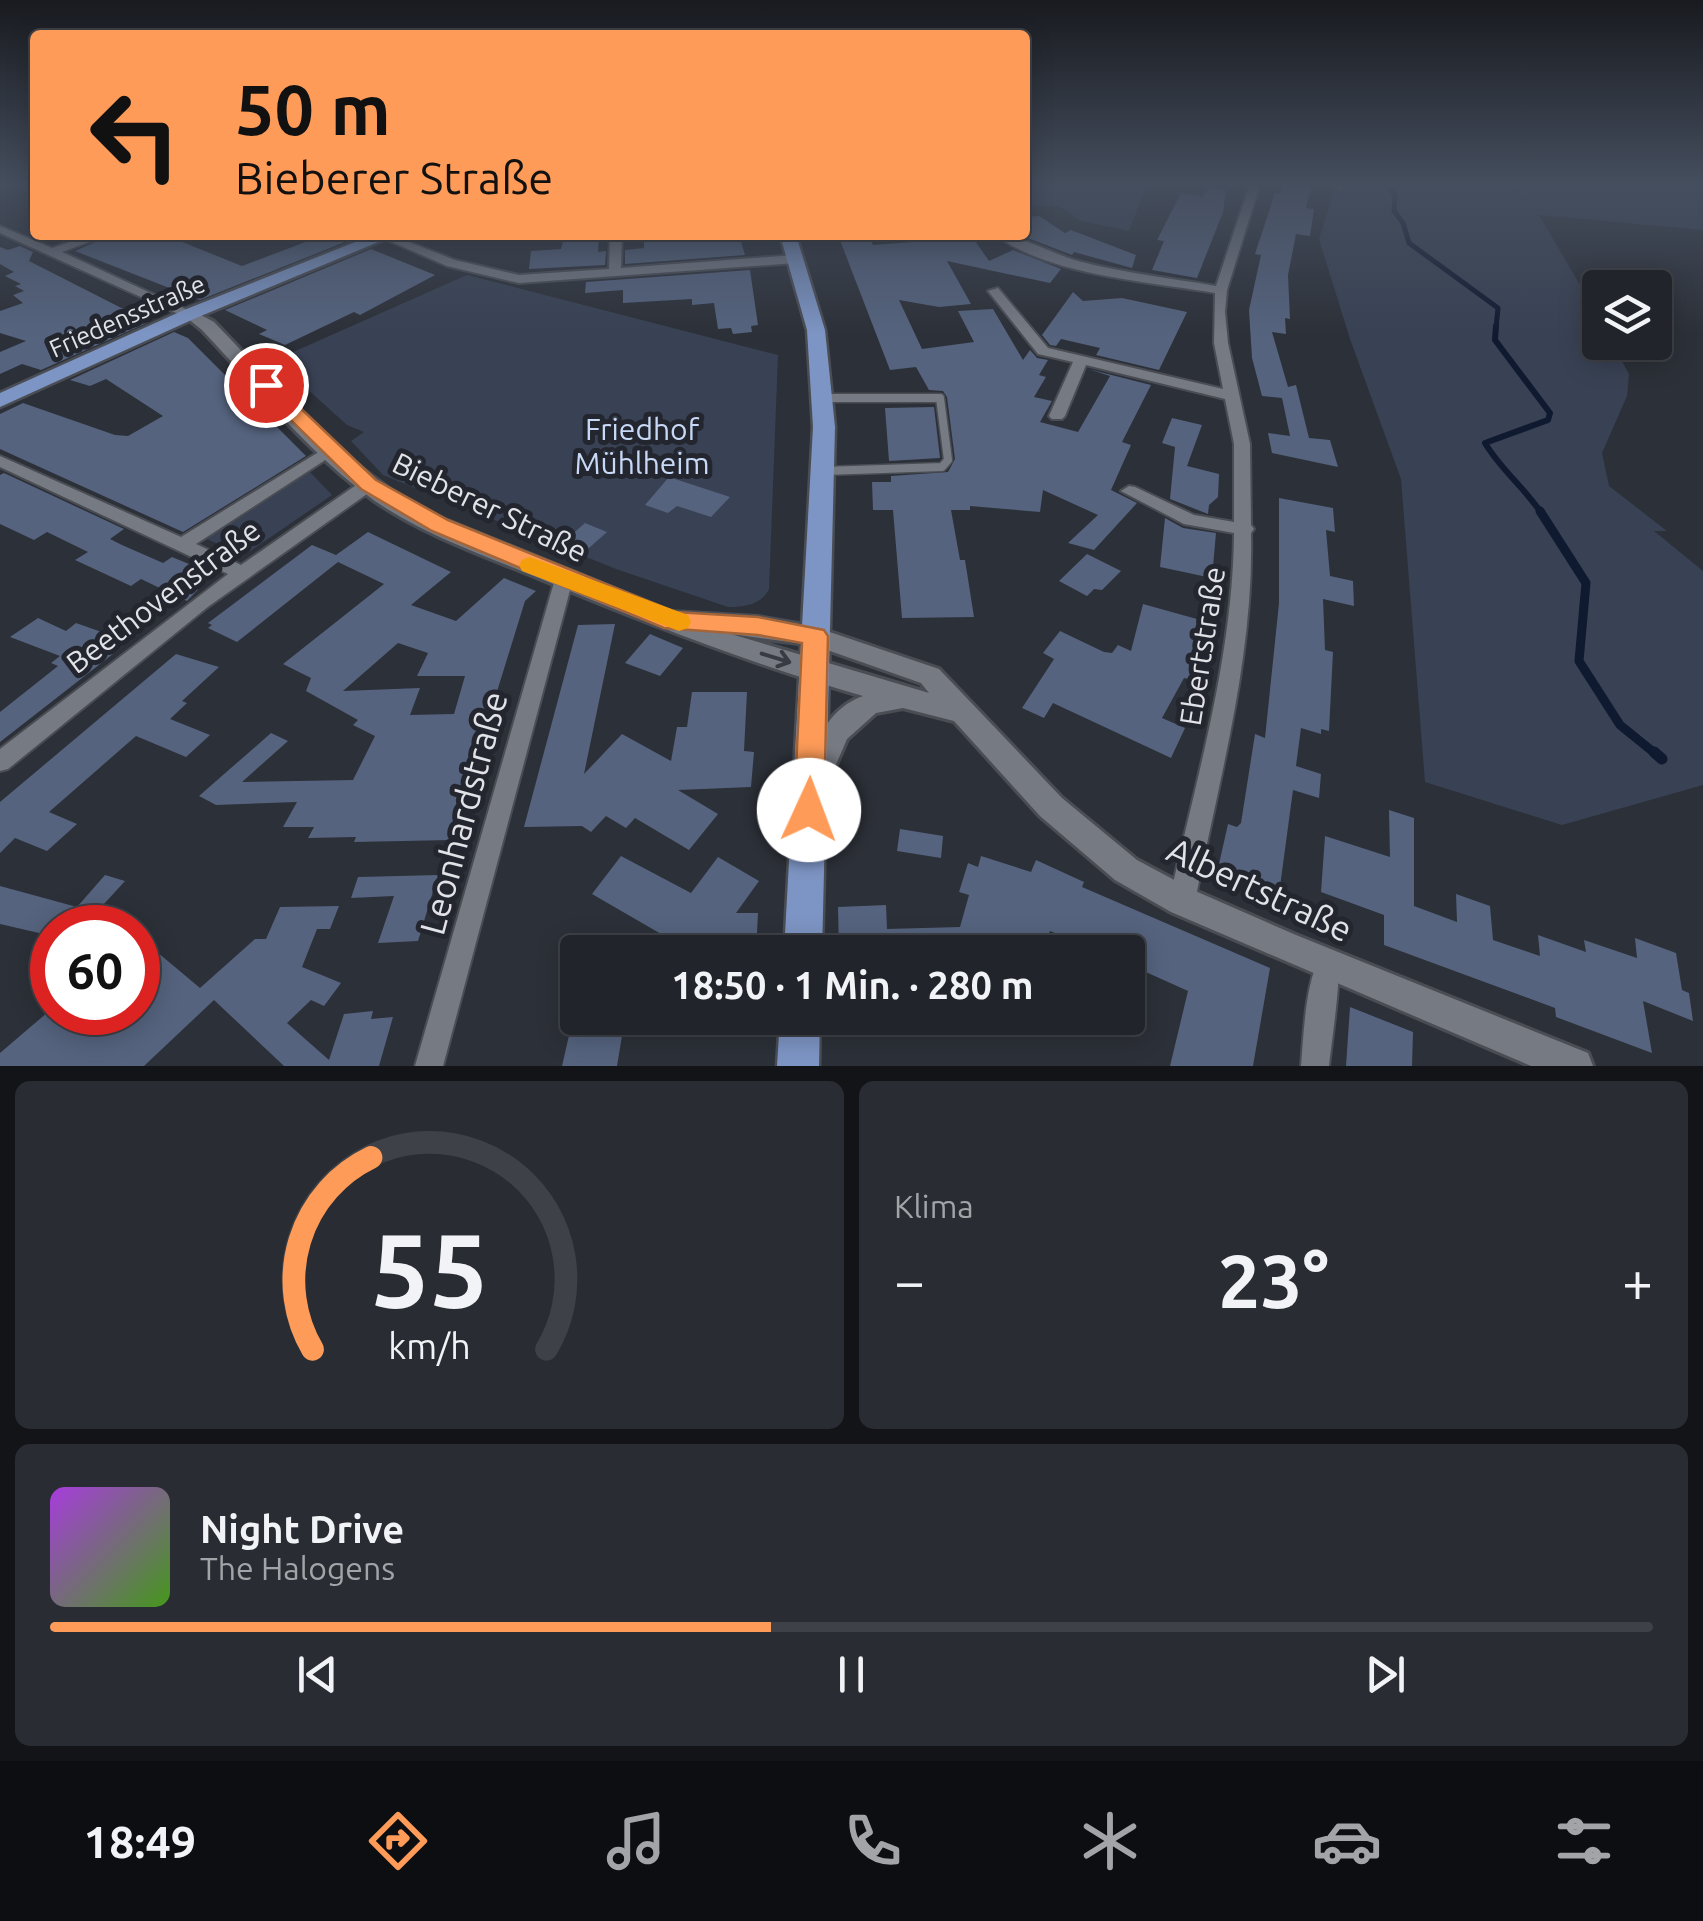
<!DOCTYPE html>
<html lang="de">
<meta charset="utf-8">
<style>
body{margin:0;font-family:Ubuntu,sans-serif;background:#292c32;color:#f1f3f6;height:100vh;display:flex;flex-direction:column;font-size:38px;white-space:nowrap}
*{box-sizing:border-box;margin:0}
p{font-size:32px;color:#a2a4a8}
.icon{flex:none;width:55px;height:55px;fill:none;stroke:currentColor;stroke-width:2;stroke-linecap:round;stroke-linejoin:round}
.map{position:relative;height:1066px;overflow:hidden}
.drawer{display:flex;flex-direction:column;gap:15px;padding:15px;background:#121417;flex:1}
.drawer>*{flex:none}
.banner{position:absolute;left:30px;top:30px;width:1000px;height:210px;border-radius:10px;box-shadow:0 5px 25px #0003,0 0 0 2px #3e4147;background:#fe9b58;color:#111;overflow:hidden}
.tools{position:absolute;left:1582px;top:270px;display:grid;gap:20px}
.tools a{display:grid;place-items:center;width:90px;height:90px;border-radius:10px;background:#21242a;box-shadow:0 5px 25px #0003,0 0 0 2px #3e4147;font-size:50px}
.speed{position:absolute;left:30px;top:905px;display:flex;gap:20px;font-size:50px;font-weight:700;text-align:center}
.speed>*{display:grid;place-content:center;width:130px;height:130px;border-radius:50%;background:#21242a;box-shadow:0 5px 25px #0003,0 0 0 2px #3e4147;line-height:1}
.speed .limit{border:15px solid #d22;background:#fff;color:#111}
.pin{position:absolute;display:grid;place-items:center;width:85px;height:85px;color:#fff;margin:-42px;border:5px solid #fff;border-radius:50%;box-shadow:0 2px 10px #0007}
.me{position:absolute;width:110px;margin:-55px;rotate:2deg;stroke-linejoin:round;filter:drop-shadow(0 0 8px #0008)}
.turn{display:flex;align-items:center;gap:35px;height:210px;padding:0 40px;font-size:45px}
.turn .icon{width:130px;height:130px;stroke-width:2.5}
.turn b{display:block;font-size:70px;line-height:85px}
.big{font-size:75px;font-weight:600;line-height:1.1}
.drawer .tile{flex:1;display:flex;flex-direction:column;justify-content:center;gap:15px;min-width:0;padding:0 35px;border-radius:15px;background:#292c32}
.drawer .dial{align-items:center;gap:0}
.dial svg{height:260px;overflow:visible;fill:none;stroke:#3e4147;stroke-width:7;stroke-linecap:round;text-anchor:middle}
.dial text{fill:#f1f3f6;stroke:none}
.song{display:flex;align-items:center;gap:30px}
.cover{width:120px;height:120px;border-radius:15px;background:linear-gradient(135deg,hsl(280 70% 55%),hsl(100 70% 35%))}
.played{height:10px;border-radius:5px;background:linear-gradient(90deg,#fe9b58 45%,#3e4147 45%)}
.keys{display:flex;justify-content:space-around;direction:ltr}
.heat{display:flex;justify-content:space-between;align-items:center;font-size:55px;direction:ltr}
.drawer .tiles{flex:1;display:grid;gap:15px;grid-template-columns:1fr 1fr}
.tile:last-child{grid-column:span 2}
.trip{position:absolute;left:560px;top:935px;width:585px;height:100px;border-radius:10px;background:#21242a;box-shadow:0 5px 25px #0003,0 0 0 2px #3e4147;font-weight:600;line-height:100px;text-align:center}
.dock{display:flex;height:160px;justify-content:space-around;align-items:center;background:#0d0e11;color:#a2a4a8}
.dock .icon{width:70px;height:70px}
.dock .current{color:#fe9b58}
.dock b{font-size:45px;color:#f1f3f6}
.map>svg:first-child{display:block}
.green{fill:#394254}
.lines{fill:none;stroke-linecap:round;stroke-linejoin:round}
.stream-far3{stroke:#0f1930;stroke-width:5}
.stream-far2{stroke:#0f1930;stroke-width:6}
.stream-far1{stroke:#0f1930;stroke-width:9}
.stream{stroke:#0f1930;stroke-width:11}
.building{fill:#55637e;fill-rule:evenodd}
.service-casing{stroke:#4a4d53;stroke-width:11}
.minor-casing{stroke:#4a4d53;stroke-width:4}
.tertiary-casing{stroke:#4a4d53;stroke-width:6}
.primary-casing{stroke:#4a4d53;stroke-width:5}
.service{stroke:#767a83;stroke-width:8}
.minor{fill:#767a83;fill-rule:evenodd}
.tertiary{fill:#767a83;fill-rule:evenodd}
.primary{fill:#7d95c4;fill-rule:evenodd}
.oneway{stroke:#383b43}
.route{fill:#fe9b58;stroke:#a56539;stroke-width:2.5}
.slow{fill:#f59e0b}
.labels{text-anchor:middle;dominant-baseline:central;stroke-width:10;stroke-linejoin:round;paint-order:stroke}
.far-street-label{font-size:25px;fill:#e1e3e8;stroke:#23262e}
.park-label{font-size:30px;fill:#c8d8f7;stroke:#23262e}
.street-label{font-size:30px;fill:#e1e3e8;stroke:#23262e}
.near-street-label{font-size:35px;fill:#e1e3e8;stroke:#23262e}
</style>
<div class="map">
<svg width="1703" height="1066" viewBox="0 0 1703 1066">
<rect width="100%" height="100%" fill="#2c3038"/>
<g class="green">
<path d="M1025,184L1146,187L1129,231L1081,221L1060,207L1025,205Z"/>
<path d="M1336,184H1504L1526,204L1508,184H1703V230L1539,215L1600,319V342L1612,343L1629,374L1627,396L1602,453L1609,486L1667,531H1654L1703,571V785L1562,825L1425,782L1401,479L1350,339L1319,239Z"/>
<path d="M467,275L778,355L769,589C761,605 745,607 728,607L616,569L383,475L351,441L364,432L347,425L275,360Z"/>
<path d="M310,472L332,495L243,556L207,539Z"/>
</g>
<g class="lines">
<path class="stream-far3" d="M1386,184L1395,195L1394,211L1403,223L1409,243L1498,308L1496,328"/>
<path class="stream-far2" d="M1496,326L1495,340L1550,413L1548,420L1485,443C1501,470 1525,488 1542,514"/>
<path class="stream-far1" d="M1540,511L1586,583L1579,661L1620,725L1657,755"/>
<path class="stream" d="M1654,752L1662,759"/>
</g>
<g class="building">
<path d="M1284,184L1311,187L1306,208L1314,209L1310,236L1296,234L1288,275L1290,319L1285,318L1286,334L1272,332L1288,387L1296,385L1309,438L1330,440L1338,467L1272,453L1268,433L1290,436L1282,398L1262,396L1252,358L1249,310L1261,255L1255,254L1275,193L1281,194Z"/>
<path d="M1208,188L1226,190L1223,212L1197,278L1152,270L1164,241L1157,240L1181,193L1203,197Z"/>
<path d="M1039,216L1065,233L1071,230L1136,255L1132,268L1074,252L1072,255L1025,237V217Z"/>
<path d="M111,235H165L242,266L324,235L350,240L200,300L75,251Z"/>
<path d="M565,235H599L598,252L606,251L605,265L529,269L531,251L561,249Z"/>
<path d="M684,235H739L745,255L625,264V250L644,248V238Z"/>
<path d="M838,235H868L873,245L938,240L935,235H971L989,261L1013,250L1061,269L1050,283L947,261L971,304L939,307L899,300L922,349L974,342L958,311L993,309L1023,360L1030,350L1037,358L1048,360L1039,375L1046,377L1034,397L1052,401L1040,422L1078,432L1110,376L1088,369L1151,385L1122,442L1131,445L1111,490L1137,503L1094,550L1068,543L1098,515L1043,490L1040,512L970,506V510H951L960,560H965L974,617L902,618L893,510H873L872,482H891V476L948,472L955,459L947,397L943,391L929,390L916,367L890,370Z"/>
<path d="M20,246L33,252L29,261L149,322L41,370L22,364L0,374V352L26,341L0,333V311L23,303L13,295L24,291L15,286L21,284L5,276L14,272L0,264V247L8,250Z"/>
<path d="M371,249L435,275L360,315L354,312L285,345L259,334L267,330L225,310Z"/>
<path d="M750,270L758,325L751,326L752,332L733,334L731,328L718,329L714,303L692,305V299L623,303V290L585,293L586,282Z"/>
<path d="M1073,292L1083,301L1122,298L1187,312L1159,370L1096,355L1100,348L1061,339L1056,346L1050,345L1042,335Z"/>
<path d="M174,332L188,338L306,456L183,532L0,449V414L23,403L115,435L128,436L163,416L106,379L90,386L70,380Z"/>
<path d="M934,407L940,458L889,461L885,408Z"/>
<path d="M1172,418L1202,425L1187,466L1219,474L1218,497L1209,505L1208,514L1170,499L1175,447L1162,443Z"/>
<path d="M4,473L124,529L110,539L122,545L163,563L172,557L213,574L187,601L141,579L131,586L75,560L88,552L47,532L34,540L0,524V475Z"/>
<path d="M669,477L730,497L711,517L677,506L668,513L645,505Z"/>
<path d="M1279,498L1333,508L1335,532L1326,530L1330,576L1353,581L1354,606L1323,599L1325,650L1333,652L1329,731L1321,729V734L1301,728L1296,766L1321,774L1319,798L1293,790L1279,894L1227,873L1228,867L1219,864L1228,824L1237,827L1241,823L1255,734L1265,738L1279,603Z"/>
<path d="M1165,518L1183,528L1216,533L1212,578L1160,567Z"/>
<path d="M585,523L607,532L581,555L559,546Z"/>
<path d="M368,532L451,572L411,605L456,621L504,578L536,591L525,601L451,840L354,842L356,837L308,838L314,827H283L297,802L216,805L199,796L271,733L288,741L242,782L353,780L375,736L353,725L358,720L306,691L311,678L283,664L384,584L338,562L237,642L208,628L212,625L208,623L312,545L336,555ZM398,643L428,653L417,676H465L454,714L410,715L420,688L343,691Z"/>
<path d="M1087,554L1121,571L1102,590L1094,589L1087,596L1059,581Z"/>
<path d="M1143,604L1204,621L1192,680L1184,678L1162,718L1185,728L1171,758L1053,703L1044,718L1022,708L1054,659L1043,653L1060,631L1104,652L1112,653L1118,645L1131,651Z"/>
<path d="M38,618L66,631L76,623L113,636L102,644L118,650L0,742V712L58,666L51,663L60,656L10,637Z"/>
<path d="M615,624L584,774L622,734L671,761L677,727H687L692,692H747L744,751L754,752L751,787L678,790L718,814L689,850L635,818L626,828L606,816L591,832L582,826L524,827L578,625Z"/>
<path d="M650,634L683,648L660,676L625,663Z"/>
<path d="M176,654L219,667L182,701L187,703L170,719L210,735L186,757L136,736L49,812L77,824L47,851L15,838L0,853V802Z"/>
<path d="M1389,810L1414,818V906L1457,922L1456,894L1490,906L1493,940L1540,956L1538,935L1586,952L1584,940L1637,958L1635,938L1676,953L1682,990L1689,993L1693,1021L1643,1001L1652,1053L1556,1017L1555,1008L1384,945V915L1321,892L1325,836L1390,857Z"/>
<path d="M900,829L943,836L941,858L897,851Z"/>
<path d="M621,856L691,893L718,857L759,881L736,913H758L756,952H657L668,938L592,894Z"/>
<path d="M981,856L1031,872L1036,860L1084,882L1082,887L1270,968L1253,1066H1170L1188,991L1128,964V952H1102L1050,931L1042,952H1032L997,935L993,952H980L938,938L939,952H839L838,907L886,905L887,929L960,927L969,895L959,892L968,863L978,867Z"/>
<path d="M105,875L125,881L82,928H52V936L0,924V886L77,907Z"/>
<path d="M438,875L418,941L378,943L394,896L351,898L358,877Z"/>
<path d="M339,906L330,929H317L302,967L341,983L324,1006L311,1000L287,1023L329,1060L344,1014L373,1011L371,1019L393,1017L379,1066H284L214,1000L144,1066H0V1053L48,1012H138V936L200,988L255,939H266L280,907Z"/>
<path d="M1350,1007L1413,1032L1412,1066H1346Z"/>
<path d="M573,1018H625L617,1066H562Z"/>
</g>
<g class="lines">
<defs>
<path id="service" d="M822,398H940L948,460L942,467L824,471"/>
<g id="minor">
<path d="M1250,184H1260L1227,290L1225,312L1228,343L1250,444L1251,525L1254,529L1251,533C1254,657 1219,780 1195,901L1191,909L1182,913L1173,909L1169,901C1196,780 1233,657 1234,533L1184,524L1121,491L1129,486L1135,487L1194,515L1234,522V444L1225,399L1086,365L1065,416L1062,419H1052L1049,416L1073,362L1038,354L988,291L998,288L1048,348L1223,389L1214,343L1215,293C1151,282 1047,275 996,235C1021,235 1052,254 1078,261C1123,273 1170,278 1216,286Z"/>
<path d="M1320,184H1343L1346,187L1341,190Z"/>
<path d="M0,226L52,248L90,235H107L62,252L196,314L190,318L185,317L0,233Z"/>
<path d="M391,235L455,260L519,275L609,269L610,235H622L621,268L795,255L801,259L795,263L519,283L447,266L378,236Z"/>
<path d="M330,445L336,447L338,450L336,453L196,544L241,565L362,481H374L376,485L374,489L209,606L8,769L0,771V749L228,574L0,467V456L181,537Z"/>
<path d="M564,573L573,579L443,1066H415L555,579Z"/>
<path d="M1328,953L1337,957C1343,969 1331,1046 1329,1066H1301C1304,1030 1305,990 1319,957Z"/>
</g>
<path id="tertiary" d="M190,309L214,322C281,391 342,466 428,513L671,612L758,617L815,627L939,669L1062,798L1137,860L1193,890L1296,935L1588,1053L1593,1066H1531L1171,912L1115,880L1040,816L954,721L903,708L876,713L847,739L829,781L819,784L809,781L804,772C816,740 829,708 863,696C751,664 641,621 534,576C480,554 423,534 375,501C309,454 257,388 202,330L182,314ZM731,634L813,645L921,683L929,693Z"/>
<g id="primary">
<path d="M373,235H395L196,318L0,407V393L184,310Z"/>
<path d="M780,235H796L825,330L835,427L822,952H784L813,427L807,330Z"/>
<path d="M780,1018H820L819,1066H777Z"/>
</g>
</defs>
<use href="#service" class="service-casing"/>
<use href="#minor" class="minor-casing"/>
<use href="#tertiary" class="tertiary-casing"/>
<use href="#primary" class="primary-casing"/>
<use href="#service" class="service"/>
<use href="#minor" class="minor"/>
<use href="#tertiary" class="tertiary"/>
<use href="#primary" class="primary"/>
</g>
<defs><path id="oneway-shaft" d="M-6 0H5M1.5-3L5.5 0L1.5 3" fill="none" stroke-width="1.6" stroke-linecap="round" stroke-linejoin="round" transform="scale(2.5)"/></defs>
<use class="oneway" href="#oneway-shaft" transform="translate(776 658) rotate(17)"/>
<linearGradient id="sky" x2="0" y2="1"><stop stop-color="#181a1f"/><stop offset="0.55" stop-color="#454e5e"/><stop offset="1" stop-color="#454e5e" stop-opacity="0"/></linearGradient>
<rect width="1703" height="334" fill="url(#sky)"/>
<path class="route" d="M266,380L272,381L376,480L448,520L675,612L758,617L824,630L828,636L824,810L820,819L809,823L799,819L794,810L802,643L758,635L664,628L432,531L361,489L259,389L256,385Z"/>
<path class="slow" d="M530,557L688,615L691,622L688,628L679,631L522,571L519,565L522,560Z"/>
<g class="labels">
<g class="far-street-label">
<text transform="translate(127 316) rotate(-24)">Friedensstraße</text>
</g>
<g class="park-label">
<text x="642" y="429">Friedhof<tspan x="642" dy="34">Mühlheim</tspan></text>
</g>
<g class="street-label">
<text transform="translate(490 507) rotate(26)">Bieberer Straße</text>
<text transform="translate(163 596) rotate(-37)">Beethovenstraße</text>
<text transform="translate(1202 646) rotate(-81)">Ebertstraße</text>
</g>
<g class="near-street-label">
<text transform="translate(463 813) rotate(-75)">Leonhardstraße</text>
<text transform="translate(1260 889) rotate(25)">Albertstraße</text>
</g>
</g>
</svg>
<div class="tools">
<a><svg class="icon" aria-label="layers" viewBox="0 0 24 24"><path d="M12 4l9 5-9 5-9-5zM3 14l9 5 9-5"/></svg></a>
</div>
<div class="speed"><div class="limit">60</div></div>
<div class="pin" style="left:266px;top:385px;background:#d93025"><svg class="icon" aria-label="arrive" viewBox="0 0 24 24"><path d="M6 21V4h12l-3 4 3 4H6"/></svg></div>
<svg class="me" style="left:809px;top:810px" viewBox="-20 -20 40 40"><circle r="19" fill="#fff"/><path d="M0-13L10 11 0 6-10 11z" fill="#fe9b58"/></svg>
<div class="trip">18:50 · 1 Min. · 280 m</div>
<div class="banner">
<div class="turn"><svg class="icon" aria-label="left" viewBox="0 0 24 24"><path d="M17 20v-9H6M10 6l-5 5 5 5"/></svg><div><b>50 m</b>Bieberer Straße</div></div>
</div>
</div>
<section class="drawer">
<div class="tiles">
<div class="tile dial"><svg viewBox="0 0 100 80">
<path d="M14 69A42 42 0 1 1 86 69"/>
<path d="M14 69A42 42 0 0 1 32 10" stroke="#fe9b58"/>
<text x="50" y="56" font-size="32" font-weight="700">55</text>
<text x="50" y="72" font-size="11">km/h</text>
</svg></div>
<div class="tile"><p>Klima</p>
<div class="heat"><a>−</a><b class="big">23°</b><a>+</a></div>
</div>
<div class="tile">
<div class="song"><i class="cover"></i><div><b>Night Drive</b><p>The Halogens</p></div></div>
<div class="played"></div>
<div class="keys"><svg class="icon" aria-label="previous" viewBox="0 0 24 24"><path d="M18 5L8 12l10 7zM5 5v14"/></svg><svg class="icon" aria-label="pause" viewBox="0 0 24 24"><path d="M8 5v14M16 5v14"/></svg><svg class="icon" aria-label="next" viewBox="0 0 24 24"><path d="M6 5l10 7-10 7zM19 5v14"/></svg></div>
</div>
</div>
</section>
<nav class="dock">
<b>18:49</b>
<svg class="icon current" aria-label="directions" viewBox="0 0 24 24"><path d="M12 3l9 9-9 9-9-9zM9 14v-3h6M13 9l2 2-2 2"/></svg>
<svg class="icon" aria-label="music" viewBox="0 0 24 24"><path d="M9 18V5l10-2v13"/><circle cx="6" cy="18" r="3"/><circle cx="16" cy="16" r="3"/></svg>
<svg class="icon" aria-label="phone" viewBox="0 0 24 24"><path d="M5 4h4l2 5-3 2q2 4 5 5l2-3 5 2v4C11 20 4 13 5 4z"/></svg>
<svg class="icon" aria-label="climate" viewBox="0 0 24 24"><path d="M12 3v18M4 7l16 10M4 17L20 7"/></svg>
<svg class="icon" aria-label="car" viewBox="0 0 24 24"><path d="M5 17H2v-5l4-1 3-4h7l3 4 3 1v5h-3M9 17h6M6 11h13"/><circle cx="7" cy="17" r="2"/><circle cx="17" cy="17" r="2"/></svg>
<svg class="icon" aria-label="filters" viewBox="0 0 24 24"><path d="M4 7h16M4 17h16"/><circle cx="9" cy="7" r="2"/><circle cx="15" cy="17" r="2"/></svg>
</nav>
